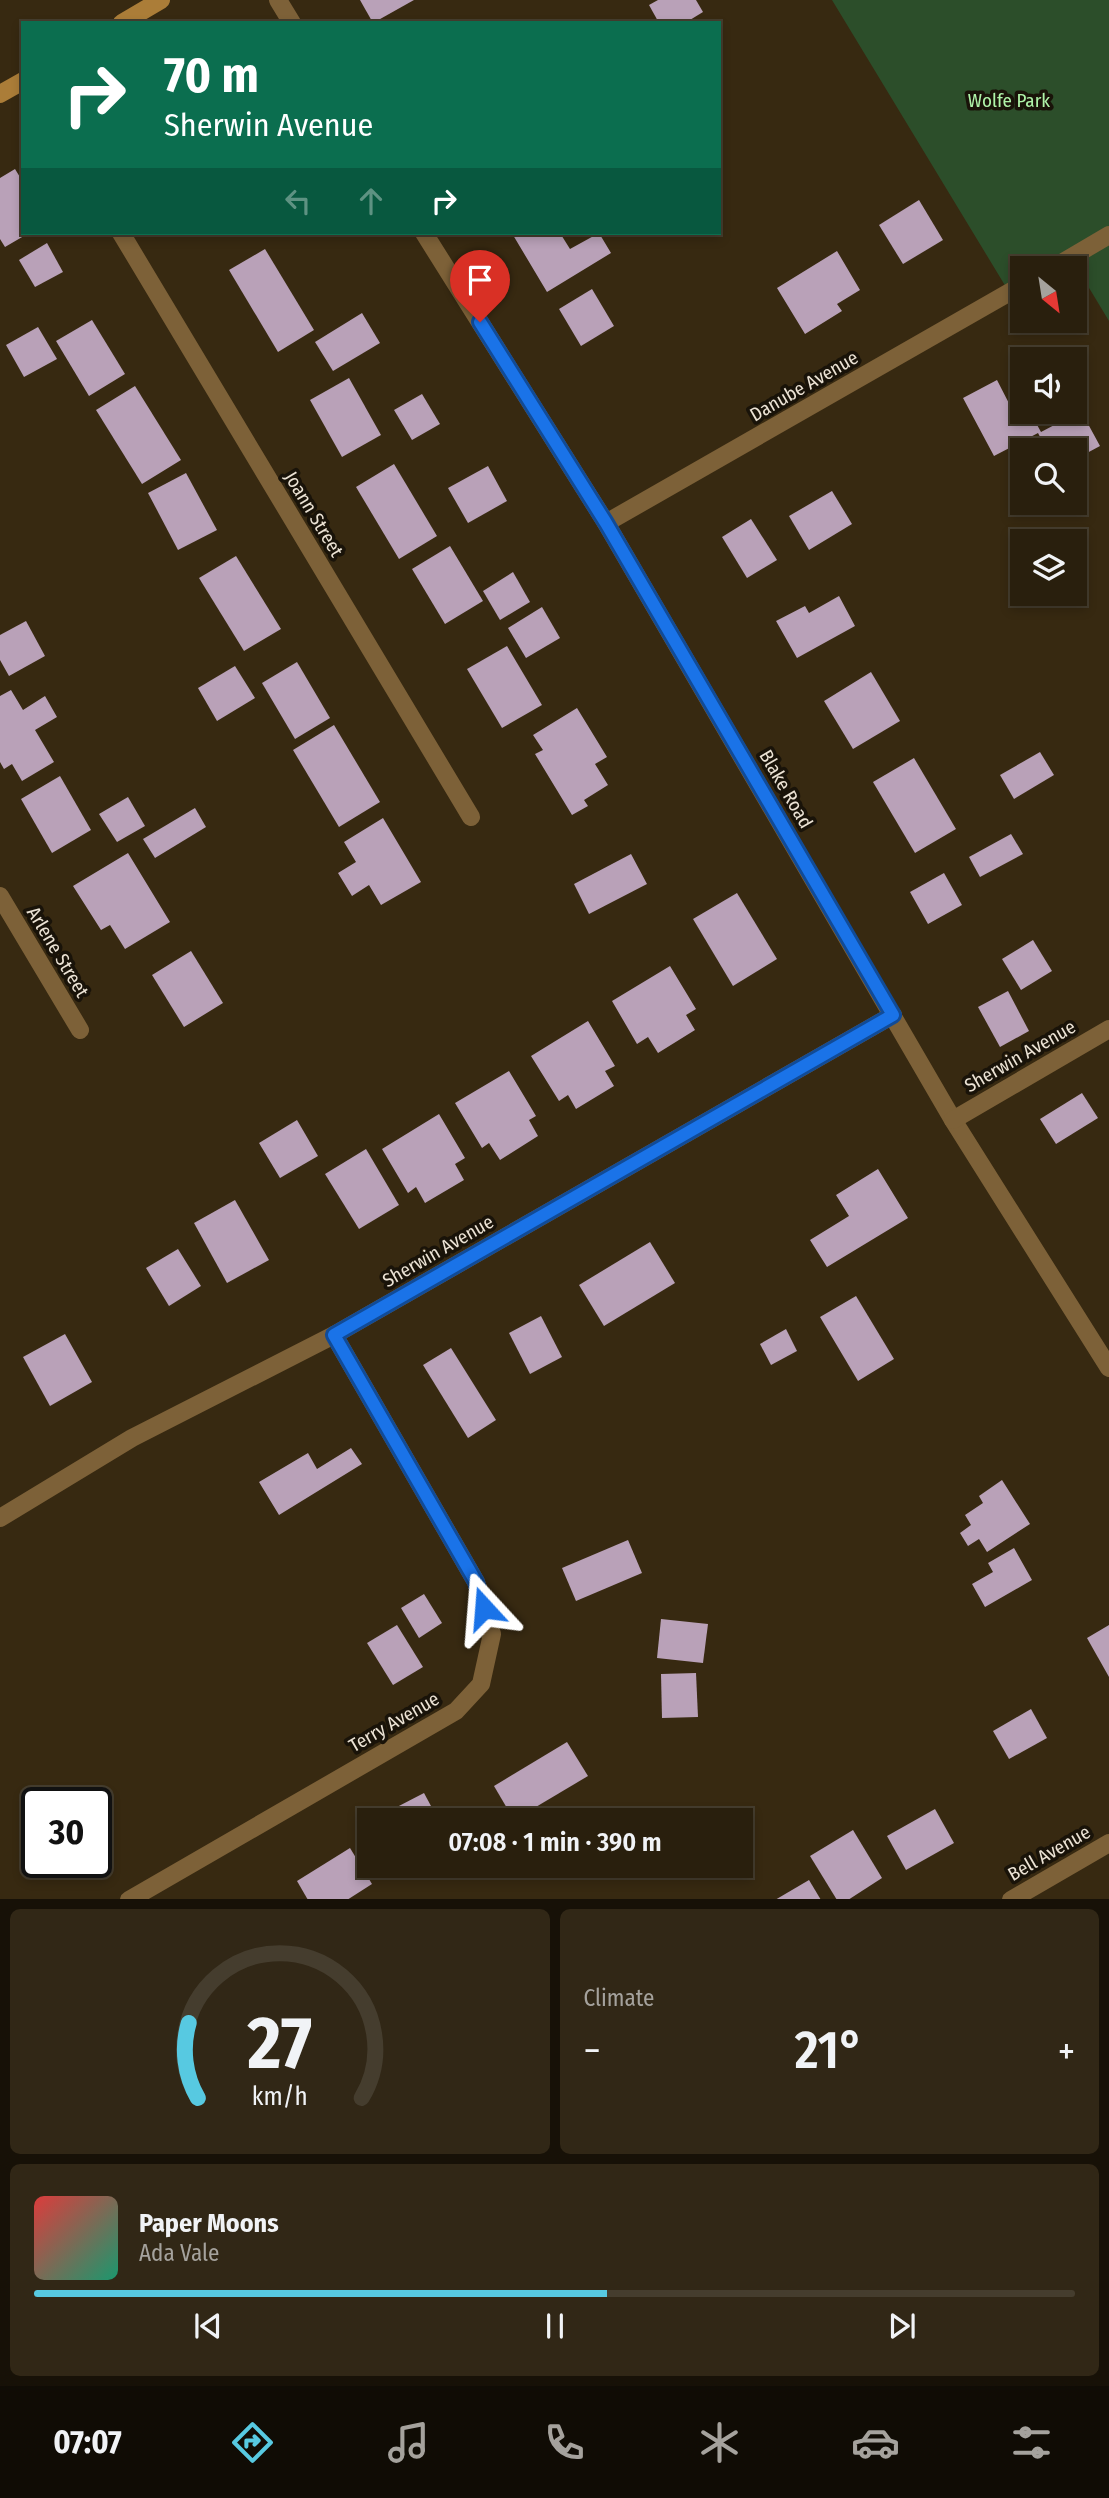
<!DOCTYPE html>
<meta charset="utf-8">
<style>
body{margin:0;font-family:"Fira Sans Condensed",sans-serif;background:#312716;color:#f1f3f6;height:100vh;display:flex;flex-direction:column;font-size:26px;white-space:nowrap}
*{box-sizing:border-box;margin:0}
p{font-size:23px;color:#a5a29d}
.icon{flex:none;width:38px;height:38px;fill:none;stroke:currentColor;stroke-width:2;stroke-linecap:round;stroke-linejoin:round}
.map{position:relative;height:1899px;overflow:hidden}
.sheet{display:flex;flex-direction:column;gap:10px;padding:10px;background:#171107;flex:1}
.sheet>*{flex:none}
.banner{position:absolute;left:21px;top:21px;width:700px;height:214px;border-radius:0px;box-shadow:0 4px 10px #0003,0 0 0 2px #453d2e;background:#0b6e4f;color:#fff;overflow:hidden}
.needle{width:46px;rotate:150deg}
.tools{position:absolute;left:1010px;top:256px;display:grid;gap:14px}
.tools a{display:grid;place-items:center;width:77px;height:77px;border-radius:0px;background:#291f0d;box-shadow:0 4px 10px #0003,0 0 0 2px #453d2e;font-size:35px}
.speed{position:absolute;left:21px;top:1787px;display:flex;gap:14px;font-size:35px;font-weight:700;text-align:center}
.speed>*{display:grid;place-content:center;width:91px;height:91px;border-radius:50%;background:#291f0d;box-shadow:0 4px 10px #0003,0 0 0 2px #453d2e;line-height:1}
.speed .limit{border:4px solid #111;border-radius:10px;background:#fff;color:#111}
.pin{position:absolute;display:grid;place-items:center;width:60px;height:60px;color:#fff;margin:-72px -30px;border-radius:50% 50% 50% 0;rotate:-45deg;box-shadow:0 0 7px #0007}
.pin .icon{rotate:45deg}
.me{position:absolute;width:77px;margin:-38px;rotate:341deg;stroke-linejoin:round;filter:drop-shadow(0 0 5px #0008)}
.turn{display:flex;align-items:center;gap:24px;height:147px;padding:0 28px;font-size:32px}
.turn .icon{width:91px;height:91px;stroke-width:2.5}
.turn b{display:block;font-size:49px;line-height:60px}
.lanes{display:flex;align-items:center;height:66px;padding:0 28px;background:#0003;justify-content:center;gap:35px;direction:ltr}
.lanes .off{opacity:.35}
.big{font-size:52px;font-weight:600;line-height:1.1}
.sheet .widget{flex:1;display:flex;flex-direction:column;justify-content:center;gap:10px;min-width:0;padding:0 24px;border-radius:10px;background:#312716}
.sheet .dial{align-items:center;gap:0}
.dial svg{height:182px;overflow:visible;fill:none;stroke:#453d2e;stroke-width:7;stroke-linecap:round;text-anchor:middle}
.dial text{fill:#f1f3f6;stroke:none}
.song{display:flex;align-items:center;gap:21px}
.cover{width:84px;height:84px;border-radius:10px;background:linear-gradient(135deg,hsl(0 70% 55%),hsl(160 70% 35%))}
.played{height:7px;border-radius:4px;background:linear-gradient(90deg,#57c9e1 55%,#453d2e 55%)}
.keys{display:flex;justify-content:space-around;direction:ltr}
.heat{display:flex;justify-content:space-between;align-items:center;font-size:38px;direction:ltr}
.sheet .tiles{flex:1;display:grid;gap:10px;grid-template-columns:1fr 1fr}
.widget:last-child{grid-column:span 2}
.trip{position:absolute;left:357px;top:1808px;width:396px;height:70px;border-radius:0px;background:#291f0d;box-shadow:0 4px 10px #0003,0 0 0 2px #453d2e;font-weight:600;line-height:70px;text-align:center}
.menu{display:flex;height:112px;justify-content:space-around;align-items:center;background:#100c05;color:#a5a29d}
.menu .icon{width:49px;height:49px}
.menu .active{color:#57c9e1}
.menu b{font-size:32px;color:#f1f3f6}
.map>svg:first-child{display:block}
.green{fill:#2c4e2a}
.building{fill:#b9a1b8}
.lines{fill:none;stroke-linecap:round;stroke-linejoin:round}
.street{stroke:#7d6138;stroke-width:18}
.secondary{stroke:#ab7d38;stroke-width:18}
.route-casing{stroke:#114b97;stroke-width:18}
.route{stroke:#1a73e8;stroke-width:12}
.labels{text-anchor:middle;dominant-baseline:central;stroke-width:7;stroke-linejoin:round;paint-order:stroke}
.park-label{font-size:19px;fill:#aff4a9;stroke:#191309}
.street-label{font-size:19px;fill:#ece3d5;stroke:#191309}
</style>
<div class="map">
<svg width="1109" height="1900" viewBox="0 0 1109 1900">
<rect width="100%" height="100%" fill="#372911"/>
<path class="green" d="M832,0H1109V321L1071,258L1053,268H1022V285L1009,292Z"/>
<g class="building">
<path d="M360,0H414L373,23Z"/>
<path d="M658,0H696L703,12L685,23H659L649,5Z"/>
<path d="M15,169L23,182V233H29L5,247L0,239V178Z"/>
<path d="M919,200L943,240L903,264L879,225Z"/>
<path d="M517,233H560L570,249L599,233L611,253L547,292L513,235Z"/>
<path d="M47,243L63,272L35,287L19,260Z"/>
<path d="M265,249L314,330L278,352L229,270Z"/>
<path d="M837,251L860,290L837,304L842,311L805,334L777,288Z"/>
<path d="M592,289L614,326L581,346L559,309Z"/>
<path d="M362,313L380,343L333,371L315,342Z"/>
<path d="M92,320L125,374L89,396L56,341Z"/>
<path d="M38,327L57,359L24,377L6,345Z"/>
<path d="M349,378L381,435L342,457L310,400Z"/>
<path d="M997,380L1017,419L1030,412L1041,432L1081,411L1100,446L1074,460V450H1047L1038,433L994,456L963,398Z"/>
<path d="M135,386L181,460L142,484L96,410Z"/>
<path d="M422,394L440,424L412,440L394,410Z"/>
<path d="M394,464L437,536L399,559L356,487Z"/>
<path d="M488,466L507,501L468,523L448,488Z"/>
<path d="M186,473L217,530L178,550L148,493Z"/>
<path d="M832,491L852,524L809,550L789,516Z"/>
<path d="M751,519L777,560L747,578L722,537Z"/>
<path d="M450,546L483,601L445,624L412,569Z"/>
<path d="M236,556L281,629L244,651L199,578Z"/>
<path d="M513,572L530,602L500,620L483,591Z"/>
<path d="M839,596L855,626L797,658L776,621L805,606L809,613Z"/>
<path d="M542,607L560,638L526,658L508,628Z"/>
<path d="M26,621L45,656L9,676L0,660V635Z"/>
<path d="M507,646L542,705L502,728L467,669Z"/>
<path d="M297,662L330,718L295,739L262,683Z"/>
<path d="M235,666L255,698L217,721L198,688Z"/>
<path d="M871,672L900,721L853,749L824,701Z"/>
<path d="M11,690L23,710L45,696L57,717L35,730L54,762L22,781L12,764L4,769L0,762V696Z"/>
<path d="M577,708L607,757L595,764L608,785L584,800L588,806L572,815L535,754L543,750L533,735Z"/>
<path d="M334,725L380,802L339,827L293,750Z"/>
<path d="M1040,752L1054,775L1014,799L1000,775Z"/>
<path d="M914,758L956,829L915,853L873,782Z"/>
<path d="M60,776L91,830L52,853L21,799Z"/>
<path d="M128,797L145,826L117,842L99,814Z"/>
<path d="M195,808L206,827L155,858L143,839Z"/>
<path d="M383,818L421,882L381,905L369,885L352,896L338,873L356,862L344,842Z"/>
<path d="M1011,834L1023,854L980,877L969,857Z"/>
<path d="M128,853L170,922L125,949L110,925L101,930L73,886Z"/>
<path d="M631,854L647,884L589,914L574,884Z"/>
<path d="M944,873L962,905L928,924L910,892Z"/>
<path d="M737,893L777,959L733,986L693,919Z"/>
<path d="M1033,940L1052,971L1021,990L1002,959Z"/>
<path d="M191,951L223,1003L184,1027L152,975Z"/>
<path d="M670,966L696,1009L686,1015L695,1030L658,1053L648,1037L637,1044L612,1001Z"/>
<path d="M1008,991L1029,1031L1000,1047L978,1007Z"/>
<path d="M588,1021L615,1066L605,1071L614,1086L576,1109L568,1095L559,1101L531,1056Z"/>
<path d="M509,1071L536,1116L529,1120L538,1136L500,1160L489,1143L482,1148L455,1103Z"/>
<path d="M1082,1093L1098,1118L1056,1144L1040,1119Z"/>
<path d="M439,1114L465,1158L455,1164L464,1180L425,1203L416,1187L408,1193L382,1149Z"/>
<path d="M297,1120L318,1156L280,1178L259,1143Z"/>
<path d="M366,1149L399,1205L359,1229L325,1174Z"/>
<path d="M878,1169L908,1218L827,1267L810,1240L849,1216L836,1195Z"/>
<path d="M235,1200L269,1260L227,1283L194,1223Z"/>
<path d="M650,1242L675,1283L604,1326L579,1285Z"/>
<path d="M178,1249L201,1286L169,1306L146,1268Z"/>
<path d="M856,1296L894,1359L858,1381L820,1317Z"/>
<path d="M541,1316L562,1357L530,1374L509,1333Z"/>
<path d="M786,1329L797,1351L771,1365L760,1344Z"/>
<path d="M65,1334L92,1382L50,1406L23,1357Z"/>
<path d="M451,1348L496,1420L468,1438L423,1365Z"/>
<path d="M351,1448L362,1464L279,1515L259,1482L308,1453L317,1469Z"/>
<path d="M1002,1480L1030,1524L987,1552L979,1539L968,1546L960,1533L971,1525L965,1515L983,1503L979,1496Z"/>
<path d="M628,1540L642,1573L576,1601L562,1568Z"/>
<path d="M1014,1548L1032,1580L985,1607L972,1584L993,1572L988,1563Z"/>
<path d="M424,1594L442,1623L419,1638L401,1608Z"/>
<path d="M661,1619L708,1624L703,1663L657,1658Z"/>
<path d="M397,1625L423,1667L393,1685L367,1643Z"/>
<path d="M1109,1625V1677L1087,1638Z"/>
<path d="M696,1673L698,1717L662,1718L661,1674Z"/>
<path d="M1031,1709L1047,1738L1009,1759L993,1731Z"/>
<path d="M567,1742L588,1776L514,1820L494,1786Z"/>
<path d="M424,1793L438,1819L401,1820L395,1808Z"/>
<path d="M935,1809L954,1843L906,1870L887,1836Z"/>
<path d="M853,1830L882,1878L848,1900H837L810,1856Z"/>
<path d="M350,1848L372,1884L347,1900H308L297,1881Z"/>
<path d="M809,1880L821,1900H775Z"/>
</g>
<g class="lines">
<g class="street">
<path d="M278,0L292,23"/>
<path d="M121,233L471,817"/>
<path d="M424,233L606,523L953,1120L1109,1368"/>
<path d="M1053,268L1109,235"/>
<path d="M606,523L1022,285"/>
<path d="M0,896L80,1030"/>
<path d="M953,1120L1109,1029"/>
<path d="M0,1518L132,1438L334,1335L893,1015"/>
<path d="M129,1900L456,1711L481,1684L492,1634L476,1582L334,1335"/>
<path d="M1011,1900L1109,1843"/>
</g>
<g class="secondary">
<path d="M122,23L161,0"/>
<path d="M0,94L23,81"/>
</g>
</g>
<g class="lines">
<defs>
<path id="route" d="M480,322L606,523L893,1015L334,1335L476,1582L484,1608"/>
</defs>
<use href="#route" class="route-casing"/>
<use href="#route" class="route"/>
</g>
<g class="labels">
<g class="park-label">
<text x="1009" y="100">Wolfe Park</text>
</g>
<g class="street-label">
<text transform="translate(804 386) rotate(-30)">Danube Avenue</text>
<text transform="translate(314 514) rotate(59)">Joann Street</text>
<text transform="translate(786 789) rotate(60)">Blake Road</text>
<text transform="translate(58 952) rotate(59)">Arlene Street</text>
<text transform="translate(1020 1056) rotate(-30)">Sherwin Avenue</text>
<text transform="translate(438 1251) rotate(-30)">Sherwin Avenue</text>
<text transform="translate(394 1722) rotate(-30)">Terry Avenue</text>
<text transform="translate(1049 1853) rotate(-30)">Bell Avenue</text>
</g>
</g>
</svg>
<div class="tools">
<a><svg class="needle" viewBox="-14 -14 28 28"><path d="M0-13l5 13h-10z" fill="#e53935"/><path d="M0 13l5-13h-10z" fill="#a5a29d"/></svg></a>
<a><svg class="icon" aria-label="sound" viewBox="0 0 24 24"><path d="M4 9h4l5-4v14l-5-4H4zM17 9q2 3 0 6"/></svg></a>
<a><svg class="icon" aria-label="search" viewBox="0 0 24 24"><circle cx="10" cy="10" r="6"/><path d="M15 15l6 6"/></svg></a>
<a><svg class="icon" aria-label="layers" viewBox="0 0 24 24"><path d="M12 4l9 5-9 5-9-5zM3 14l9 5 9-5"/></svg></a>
</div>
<div class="speed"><div class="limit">30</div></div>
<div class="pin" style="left:480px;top:322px;background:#d93025"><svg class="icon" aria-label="arrive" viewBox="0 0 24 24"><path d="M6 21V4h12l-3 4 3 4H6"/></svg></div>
<svg class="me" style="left:484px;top:1608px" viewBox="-20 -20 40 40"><path d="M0-17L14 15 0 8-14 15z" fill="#1a73e8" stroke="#fff" stroke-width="4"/></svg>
<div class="trip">07:08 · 1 min · 390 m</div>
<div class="banner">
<div class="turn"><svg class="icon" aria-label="right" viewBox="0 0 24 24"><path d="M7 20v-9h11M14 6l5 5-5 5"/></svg><div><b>70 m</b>Sherwin Avenue</div></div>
<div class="lanes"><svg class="icon off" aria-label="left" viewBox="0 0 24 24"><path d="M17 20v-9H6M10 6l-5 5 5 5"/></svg><svg class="icon off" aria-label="ahead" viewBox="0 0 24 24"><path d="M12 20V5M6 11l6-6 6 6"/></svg><svg class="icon" aria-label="right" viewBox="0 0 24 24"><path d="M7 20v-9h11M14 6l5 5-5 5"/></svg></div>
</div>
</div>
<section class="sheet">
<div class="tiles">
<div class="widget dial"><svg viewBox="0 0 100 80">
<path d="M14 69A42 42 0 1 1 86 69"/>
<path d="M14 69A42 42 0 0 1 10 36" stroke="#57c9e1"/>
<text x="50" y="56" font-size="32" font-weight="700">27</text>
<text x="50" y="72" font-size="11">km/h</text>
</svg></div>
<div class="widget"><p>Climate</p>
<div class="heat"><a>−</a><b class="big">21°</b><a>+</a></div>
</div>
<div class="widget">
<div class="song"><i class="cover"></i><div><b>Paper Moons</b><p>Ada Vale</p></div></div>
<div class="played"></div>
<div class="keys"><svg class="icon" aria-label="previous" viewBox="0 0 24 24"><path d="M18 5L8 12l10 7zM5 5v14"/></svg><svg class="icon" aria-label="pause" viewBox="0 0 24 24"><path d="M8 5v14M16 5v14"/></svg><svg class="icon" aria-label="next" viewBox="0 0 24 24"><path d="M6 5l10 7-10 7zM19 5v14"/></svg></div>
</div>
</div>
</section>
<nav class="menu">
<b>07:07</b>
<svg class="icon active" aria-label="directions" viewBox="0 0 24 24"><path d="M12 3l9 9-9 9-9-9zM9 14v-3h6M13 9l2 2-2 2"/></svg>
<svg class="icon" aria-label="music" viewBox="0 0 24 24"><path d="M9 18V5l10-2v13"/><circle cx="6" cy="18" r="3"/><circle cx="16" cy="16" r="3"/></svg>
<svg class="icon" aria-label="phone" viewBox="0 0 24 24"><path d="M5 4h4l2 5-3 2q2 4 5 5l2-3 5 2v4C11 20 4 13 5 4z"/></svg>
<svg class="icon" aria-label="climate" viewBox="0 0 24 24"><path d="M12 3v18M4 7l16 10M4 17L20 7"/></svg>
<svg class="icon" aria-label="car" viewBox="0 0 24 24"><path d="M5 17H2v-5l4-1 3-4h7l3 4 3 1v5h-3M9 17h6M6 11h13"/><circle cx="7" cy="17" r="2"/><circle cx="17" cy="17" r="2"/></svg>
<svg class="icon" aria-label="filters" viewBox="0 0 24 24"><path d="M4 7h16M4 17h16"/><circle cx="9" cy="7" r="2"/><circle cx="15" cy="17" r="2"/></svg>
</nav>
